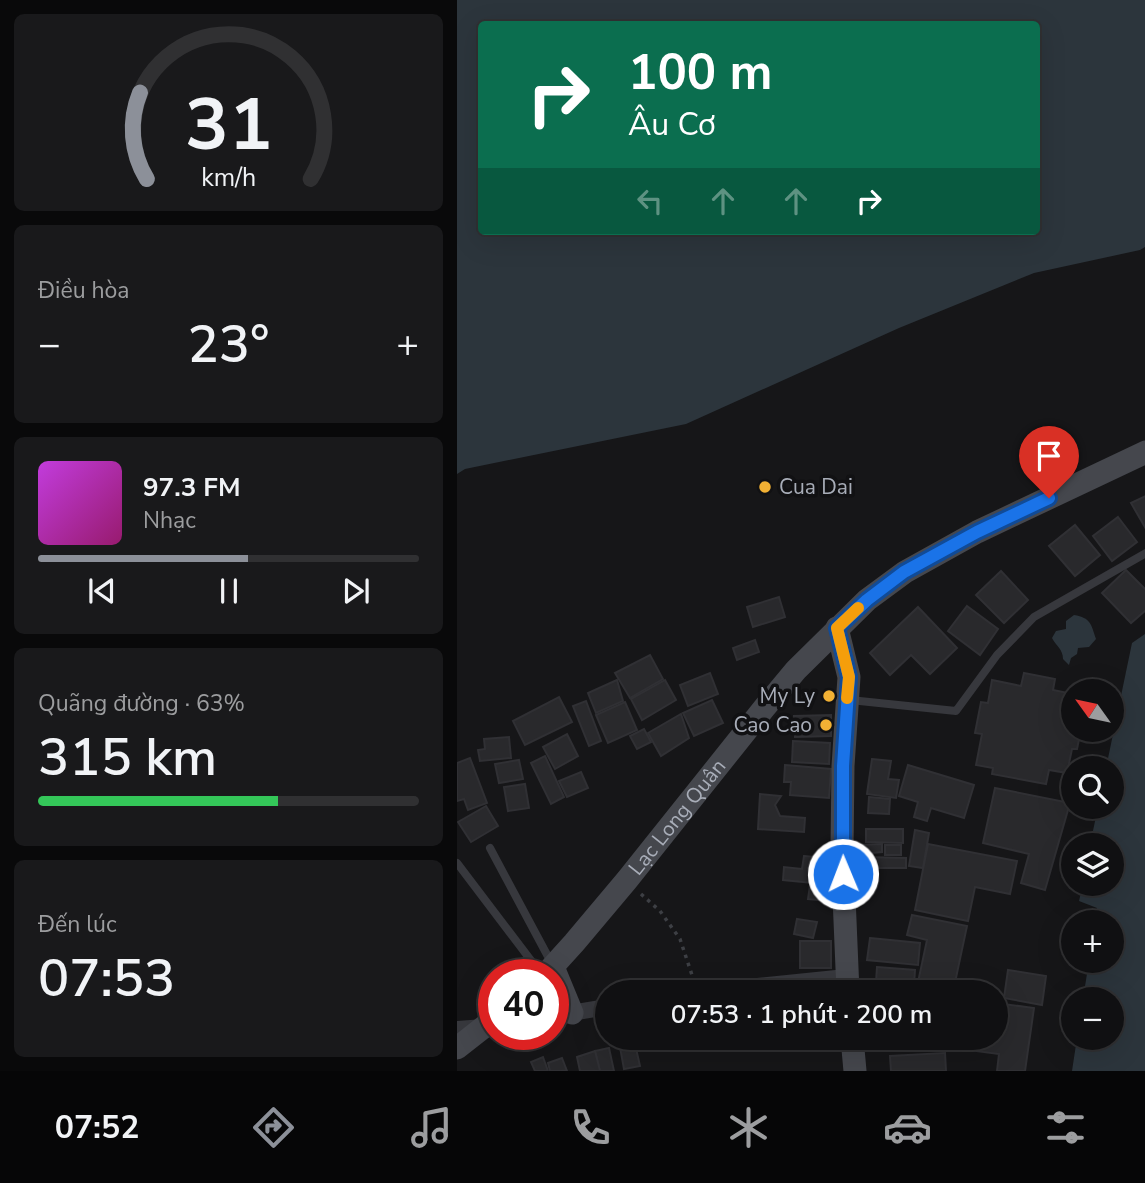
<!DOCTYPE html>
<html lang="vi">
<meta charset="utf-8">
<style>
body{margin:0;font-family:"Nunito Sans",sans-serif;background:#19191b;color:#f1f3f6;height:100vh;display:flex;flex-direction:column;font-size:26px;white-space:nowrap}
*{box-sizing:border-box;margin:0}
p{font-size:23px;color:#9c9d9f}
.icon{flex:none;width:38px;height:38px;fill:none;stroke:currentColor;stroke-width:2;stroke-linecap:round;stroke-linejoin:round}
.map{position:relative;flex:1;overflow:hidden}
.details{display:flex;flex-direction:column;gap:14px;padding:14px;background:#09090a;width:457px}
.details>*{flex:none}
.top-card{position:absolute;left:21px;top:21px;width:562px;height:214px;border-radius:7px;box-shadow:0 7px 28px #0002,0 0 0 2px #303032;background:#0b6e4f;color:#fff;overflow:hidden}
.needle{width:46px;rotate:303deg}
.buttons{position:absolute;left:604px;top:679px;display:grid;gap:14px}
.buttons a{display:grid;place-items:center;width:63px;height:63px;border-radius:50%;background:#101012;box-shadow:0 7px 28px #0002,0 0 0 2px #303032;font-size:35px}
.speed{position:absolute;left:21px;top:959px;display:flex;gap:14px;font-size:35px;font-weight:700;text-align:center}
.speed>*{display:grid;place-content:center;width:91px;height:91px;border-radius:50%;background:#101012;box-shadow:0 7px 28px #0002,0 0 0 2px #303032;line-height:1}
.speed .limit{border:10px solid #d22;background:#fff;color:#111}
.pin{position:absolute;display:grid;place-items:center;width:60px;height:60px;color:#fff;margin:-72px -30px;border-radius:50% 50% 50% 0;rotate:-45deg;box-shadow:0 0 7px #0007}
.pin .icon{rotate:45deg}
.me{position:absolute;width:77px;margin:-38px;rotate:359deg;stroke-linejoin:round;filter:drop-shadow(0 0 5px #0008)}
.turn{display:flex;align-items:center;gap:24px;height:147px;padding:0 35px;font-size:32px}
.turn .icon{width:91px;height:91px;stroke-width:2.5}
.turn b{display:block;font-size:49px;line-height:60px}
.lanes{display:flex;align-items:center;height:66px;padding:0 35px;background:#0003;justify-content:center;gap:35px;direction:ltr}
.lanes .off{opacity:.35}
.big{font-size:52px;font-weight:600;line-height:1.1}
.details .card{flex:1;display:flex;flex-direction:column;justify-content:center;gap:10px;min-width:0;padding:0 24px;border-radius:10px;background:#19191b}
.details .dial{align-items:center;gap:0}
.dial svg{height:182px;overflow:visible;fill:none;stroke:#303032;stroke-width:7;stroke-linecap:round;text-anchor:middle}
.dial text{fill:#f1f3f6;stroke:none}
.song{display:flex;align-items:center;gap:21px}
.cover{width:84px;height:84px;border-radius:10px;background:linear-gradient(135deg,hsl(290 70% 55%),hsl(320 70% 35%))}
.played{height:7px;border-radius:4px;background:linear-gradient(90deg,#8c9099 55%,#303032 55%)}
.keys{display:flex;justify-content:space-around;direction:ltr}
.heat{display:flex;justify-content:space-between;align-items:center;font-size:38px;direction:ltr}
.charge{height:10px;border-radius:5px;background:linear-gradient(90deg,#34c759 63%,#303032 0)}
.trip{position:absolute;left:138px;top:980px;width:413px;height:70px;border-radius:35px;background:#101012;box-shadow:0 7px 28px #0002,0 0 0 2px #303032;font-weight:600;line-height:70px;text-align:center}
.menu{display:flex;height:112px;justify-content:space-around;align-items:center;background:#060607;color:#9c9d9f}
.menu .icon{width:49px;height:49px}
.menu .on{color:#8c9099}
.menu b{font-size:32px;color:#f1f3f6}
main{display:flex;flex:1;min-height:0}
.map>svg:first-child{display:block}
.water{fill:#2c353c;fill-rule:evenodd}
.building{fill:#29292c;stroke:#303034;stroke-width:2}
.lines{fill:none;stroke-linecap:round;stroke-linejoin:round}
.path{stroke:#3d3f44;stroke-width:3.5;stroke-dasharray:3.5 5;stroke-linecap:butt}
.lane{stroke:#37383d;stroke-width:8}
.street{stroke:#37383d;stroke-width:16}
.secondary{stroke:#45474d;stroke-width:23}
.route-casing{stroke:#114b97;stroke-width:18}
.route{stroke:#1a73e8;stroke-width:12}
.slow{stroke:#f59e0b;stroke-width:12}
.poi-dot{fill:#f2b134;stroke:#111113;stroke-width:2.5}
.labels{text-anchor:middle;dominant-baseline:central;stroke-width:7;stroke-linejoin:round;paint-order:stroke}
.poi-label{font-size:21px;fill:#a8adb8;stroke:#111113;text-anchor:end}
.street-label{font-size:21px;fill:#a8adb8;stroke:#111113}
</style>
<main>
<section class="details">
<div class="card dial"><svg viewBox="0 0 100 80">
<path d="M14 69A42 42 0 1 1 86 69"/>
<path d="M14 69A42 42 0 0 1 11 31" stroke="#8c9099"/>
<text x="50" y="56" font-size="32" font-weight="700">31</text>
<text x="50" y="72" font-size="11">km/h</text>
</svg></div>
<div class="card"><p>Điều hòa</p>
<div class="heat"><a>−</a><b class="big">23°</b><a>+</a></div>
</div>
<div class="card">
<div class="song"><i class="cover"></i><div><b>97.3 FM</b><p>Nhạc</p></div></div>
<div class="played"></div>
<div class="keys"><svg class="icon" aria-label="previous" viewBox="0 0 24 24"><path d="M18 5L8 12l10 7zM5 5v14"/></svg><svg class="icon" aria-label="pause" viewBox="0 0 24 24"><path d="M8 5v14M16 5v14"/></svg><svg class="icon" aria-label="next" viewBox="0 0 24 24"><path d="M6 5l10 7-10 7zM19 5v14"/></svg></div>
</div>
<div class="card"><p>Quãng đường · 63%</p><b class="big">315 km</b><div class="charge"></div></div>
<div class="card"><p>Đến lúc</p><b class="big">07:53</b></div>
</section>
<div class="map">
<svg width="689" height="1071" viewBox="0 0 689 1071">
<rect width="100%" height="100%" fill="#161618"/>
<g class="water">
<path d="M0,0H688V247L683,250L577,273L442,328L229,424L8,469L0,474ZM24,24H579V231H24Z"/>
<path d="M617,615C634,618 634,624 639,639L632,647L621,648L620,654L614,658L612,665L606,659C606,649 599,646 595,638L599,631L609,629V621Z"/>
<path d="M688,634V1071H615L620,1038H654V999H626L632,961H654V922H638L640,908L622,901L626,884H654V845H633L641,807H654V768H649L675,643Z"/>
</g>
<g class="building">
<path d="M689,496V529L674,503Z"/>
<path d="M661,517L680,542L655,561L636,536Z"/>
<path d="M618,525L643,555L618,576L592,546Z"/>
<path d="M669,570L689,590V610L674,623L645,593Z"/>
<path d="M544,571L571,600L547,623L519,595Z"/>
<path d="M322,597L328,617L296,627L290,607Z"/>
<path d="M510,606L541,629L523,655L491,631Z"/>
<path d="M461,607L500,648L473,674L454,655L433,675L413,653Z"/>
<path d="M298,640L302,652L280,660L276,648Z"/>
<path d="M193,655L206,679L173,698L158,673Z"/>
<path d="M253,673L261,694L231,706L223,685Z"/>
<path d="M567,673L598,679L596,690L616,694V730H624L620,749H615L610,773L592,770L589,784L535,774L536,768L519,765L525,734L518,733L524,702L531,703L535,680L564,686Z"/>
<path d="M160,680L166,701L139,713L131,693Z"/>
<path d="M208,680L219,700L185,720L174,699Z"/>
<path d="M102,697L115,722L68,745L56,721Z"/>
<path d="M255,700L266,723L237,736L226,713Z"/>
<path d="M129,701L144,741L132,746L116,706Z"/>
<path d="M168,702L180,730L151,743L139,715Z"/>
<path d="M224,714L232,738L204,756L191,733Z"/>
<path d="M374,715V736L338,737L337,716Z"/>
<path d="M187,729L194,742L180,749L173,736Z"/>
<path d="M110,734L121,756L98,769L86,747Z"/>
<path d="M52,737L54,758L23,761L21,750L28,749L27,739Z"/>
<path d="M336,741L373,743L372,764L335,762Z"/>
<path d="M88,756L107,797L94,804L74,763Z"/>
<path d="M13,758L30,803L11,810L7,799L0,801V763Z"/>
<path d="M415,759L434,761L431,779L442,780L439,798L410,794Z"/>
<path d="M62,760L66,779L42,783L38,764Z"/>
<path d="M328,765L374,769L372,798L333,795L334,782H327Z"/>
<path d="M451,765L517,785L507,818L474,808L470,821L457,817L461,802L442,796Z"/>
<path d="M124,772L131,788L110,797L102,781Z"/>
<path d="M68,784L72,808L51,811L47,787Z"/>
<path d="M538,788L613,803L588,890L564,883L572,854L526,843Z"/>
<path d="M303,794L324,796L318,805L323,816L348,818L347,832L301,829Z"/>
<path d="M412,797L433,799L432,814L411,813Z"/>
<path d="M29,806L41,826L14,842L1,822Z"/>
<path d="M409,829H446V843L409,842Z"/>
<path d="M458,830L472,833L466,868L452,866Z"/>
<path d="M425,844V852L404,854L403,845Z"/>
<path d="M471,844L560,861L553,894L518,887L511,921L458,910Z"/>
<rect x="428" y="845" width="16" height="10"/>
<path d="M347,856L368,858L366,884L326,880L327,867L345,869Z"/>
<path d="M408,857L449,858V868H408Z"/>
<path d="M353,885L364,887L361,900L351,899Z"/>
<path d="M455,915L510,926L496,992H484L460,987L470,940L450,935Z"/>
<path d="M340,919L360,922L356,938L337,934Z"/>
<path d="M413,938L463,943L461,965L410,960Z"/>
<rect x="343" y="941" width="31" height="27"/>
<path d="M420,967L458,970L457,985L419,982Z"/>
<path d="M551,970L589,976L585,1005L547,998Z"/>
<path d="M417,987L459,991V992H417Z"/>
<path d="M539,1003L577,1008L568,1071H540L542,1054L489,1047L491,1038H539Z"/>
<rect x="429" y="1038" width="23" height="9"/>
<rect x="454" y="1038" width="30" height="9"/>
<path d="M178,1044L183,1066L167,1069L163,1047Z"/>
<path d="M152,1048L157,1071H143L138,1051Z"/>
<path d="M138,1051L143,1071H123L120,1057Z"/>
<path d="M488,1053L489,1071H434L433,1056Z"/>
<path d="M86,1057L91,1071H78L74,1062Z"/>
<path d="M105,1058L110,1071H93L91,1063Z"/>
</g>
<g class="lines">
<path class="path" d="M184,894L203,911L223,939L236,978"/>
<g class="lane">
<path d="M393,700L499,711L540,655L577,617L689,553"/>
<path d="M33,848L95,964"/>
<path d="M0,863L85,975"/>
</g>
<g class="street">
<path d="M241,992L389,977"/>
<path d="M96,1016L150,1007"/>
<path d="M0,1029L27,1027"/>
</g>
<g class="secondary">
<path d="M380,628L392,677L386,766L385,849L391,992"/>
<path d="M96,967L115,1013"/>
<path id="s1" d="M88,975L117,943L170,880L308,707L339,670L410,600L448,572L520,532L689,452"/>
<path d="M395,1038L398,1071"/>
<path d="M0,1048L37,1019"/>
</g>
</g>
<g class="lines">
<defs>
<path id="route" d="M386,874V766L392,677L380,628L410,600L447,572L520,532L592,498"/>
</defs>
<use href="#route" class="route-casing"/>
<use href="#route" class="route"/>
<path class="slow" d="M390,698L392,677L380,628L401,608"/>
</g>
<g class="poi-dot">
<circle cx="308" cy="487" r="7"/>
<circle cx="372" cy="696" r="7"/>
<circle cx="369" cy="725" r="7"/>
</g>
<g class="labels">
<g class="poi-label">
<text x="322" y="487" text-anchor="start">Cua Dai</text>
<text x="358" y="696">My Ly</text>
<text x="355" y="725">Cao Cao</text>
</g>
<g class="street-label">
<text stroke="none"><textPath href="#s1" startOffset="206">Lạc Long Quân</textPath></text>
</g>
</g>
</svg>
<div class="buttons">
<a><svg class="needle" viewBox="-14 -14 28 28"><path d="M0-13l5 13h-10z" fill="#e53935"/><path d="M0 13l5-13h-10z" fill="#9c9d9f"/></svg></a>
<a><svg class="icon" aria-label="search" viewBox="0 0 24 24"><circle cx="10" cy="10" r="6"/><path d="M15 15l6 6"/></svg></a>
<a><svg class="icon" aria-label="layers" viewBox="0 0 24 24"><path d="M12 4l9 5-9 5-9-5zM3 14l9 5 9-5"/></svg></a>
<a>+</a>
<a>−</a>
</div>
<div class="speed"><div class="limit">40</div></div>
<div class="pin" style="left:592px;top:498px;background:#d93025"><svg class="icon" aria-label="arrive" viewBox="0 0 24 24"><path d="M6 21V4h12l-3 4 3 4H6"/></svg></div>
<svg class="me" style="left:386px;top:874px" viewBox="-20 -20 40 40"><circle r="17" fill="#1a73e8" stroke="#fff" stroke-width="3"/><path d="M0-11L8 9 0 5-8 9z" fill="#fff"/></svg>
<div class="trip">07:53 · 1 phút · 200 m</div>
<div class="top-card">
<div class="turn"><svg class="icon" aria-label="right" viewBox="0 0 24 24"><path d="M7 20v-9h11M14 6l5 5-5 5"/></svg><div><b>100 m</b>Âu Cơ</div></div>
<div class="lanes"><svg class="icon off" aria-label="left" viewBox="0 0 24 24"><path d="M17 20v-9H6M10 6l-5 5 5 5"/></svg><svg class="icon off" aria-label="ahead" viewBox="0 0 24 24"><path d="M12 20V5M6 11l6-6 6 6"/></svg><svg class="icon off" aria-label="ahead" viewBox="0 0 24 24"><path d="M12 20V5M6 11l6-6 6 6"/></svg><svg class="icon" aria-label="right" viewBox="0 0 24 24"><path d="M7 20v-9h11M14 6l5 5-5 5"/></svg></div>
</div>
</div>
</main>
<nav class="menu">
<b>07:52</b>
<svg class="icon on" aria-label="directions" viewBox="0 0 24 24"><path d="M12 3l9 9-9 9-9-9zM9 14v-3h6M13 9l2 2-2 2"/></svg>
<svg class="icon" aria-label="music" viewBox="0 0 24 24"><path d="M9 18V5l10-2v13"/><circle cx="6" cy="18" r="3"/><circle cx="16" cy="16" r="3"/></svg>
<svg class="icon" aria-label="phone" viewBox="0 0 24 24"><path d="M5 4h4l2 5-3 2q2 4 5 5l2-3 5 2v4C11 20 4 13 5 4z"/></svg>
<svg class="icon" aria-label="climate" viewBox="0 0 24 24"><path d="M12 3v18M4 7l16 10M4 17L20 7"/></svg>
<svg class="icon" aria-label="car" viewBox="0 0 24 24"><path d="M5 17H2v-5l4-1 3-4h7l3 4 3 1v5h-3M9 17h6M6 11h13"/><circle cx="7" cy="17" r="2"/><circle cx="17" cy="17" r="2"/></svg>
<svg class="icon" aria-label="filters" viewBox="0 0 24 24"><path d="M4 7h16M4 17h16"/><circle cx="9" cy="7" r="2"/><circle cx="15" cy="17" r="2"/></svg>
</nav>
